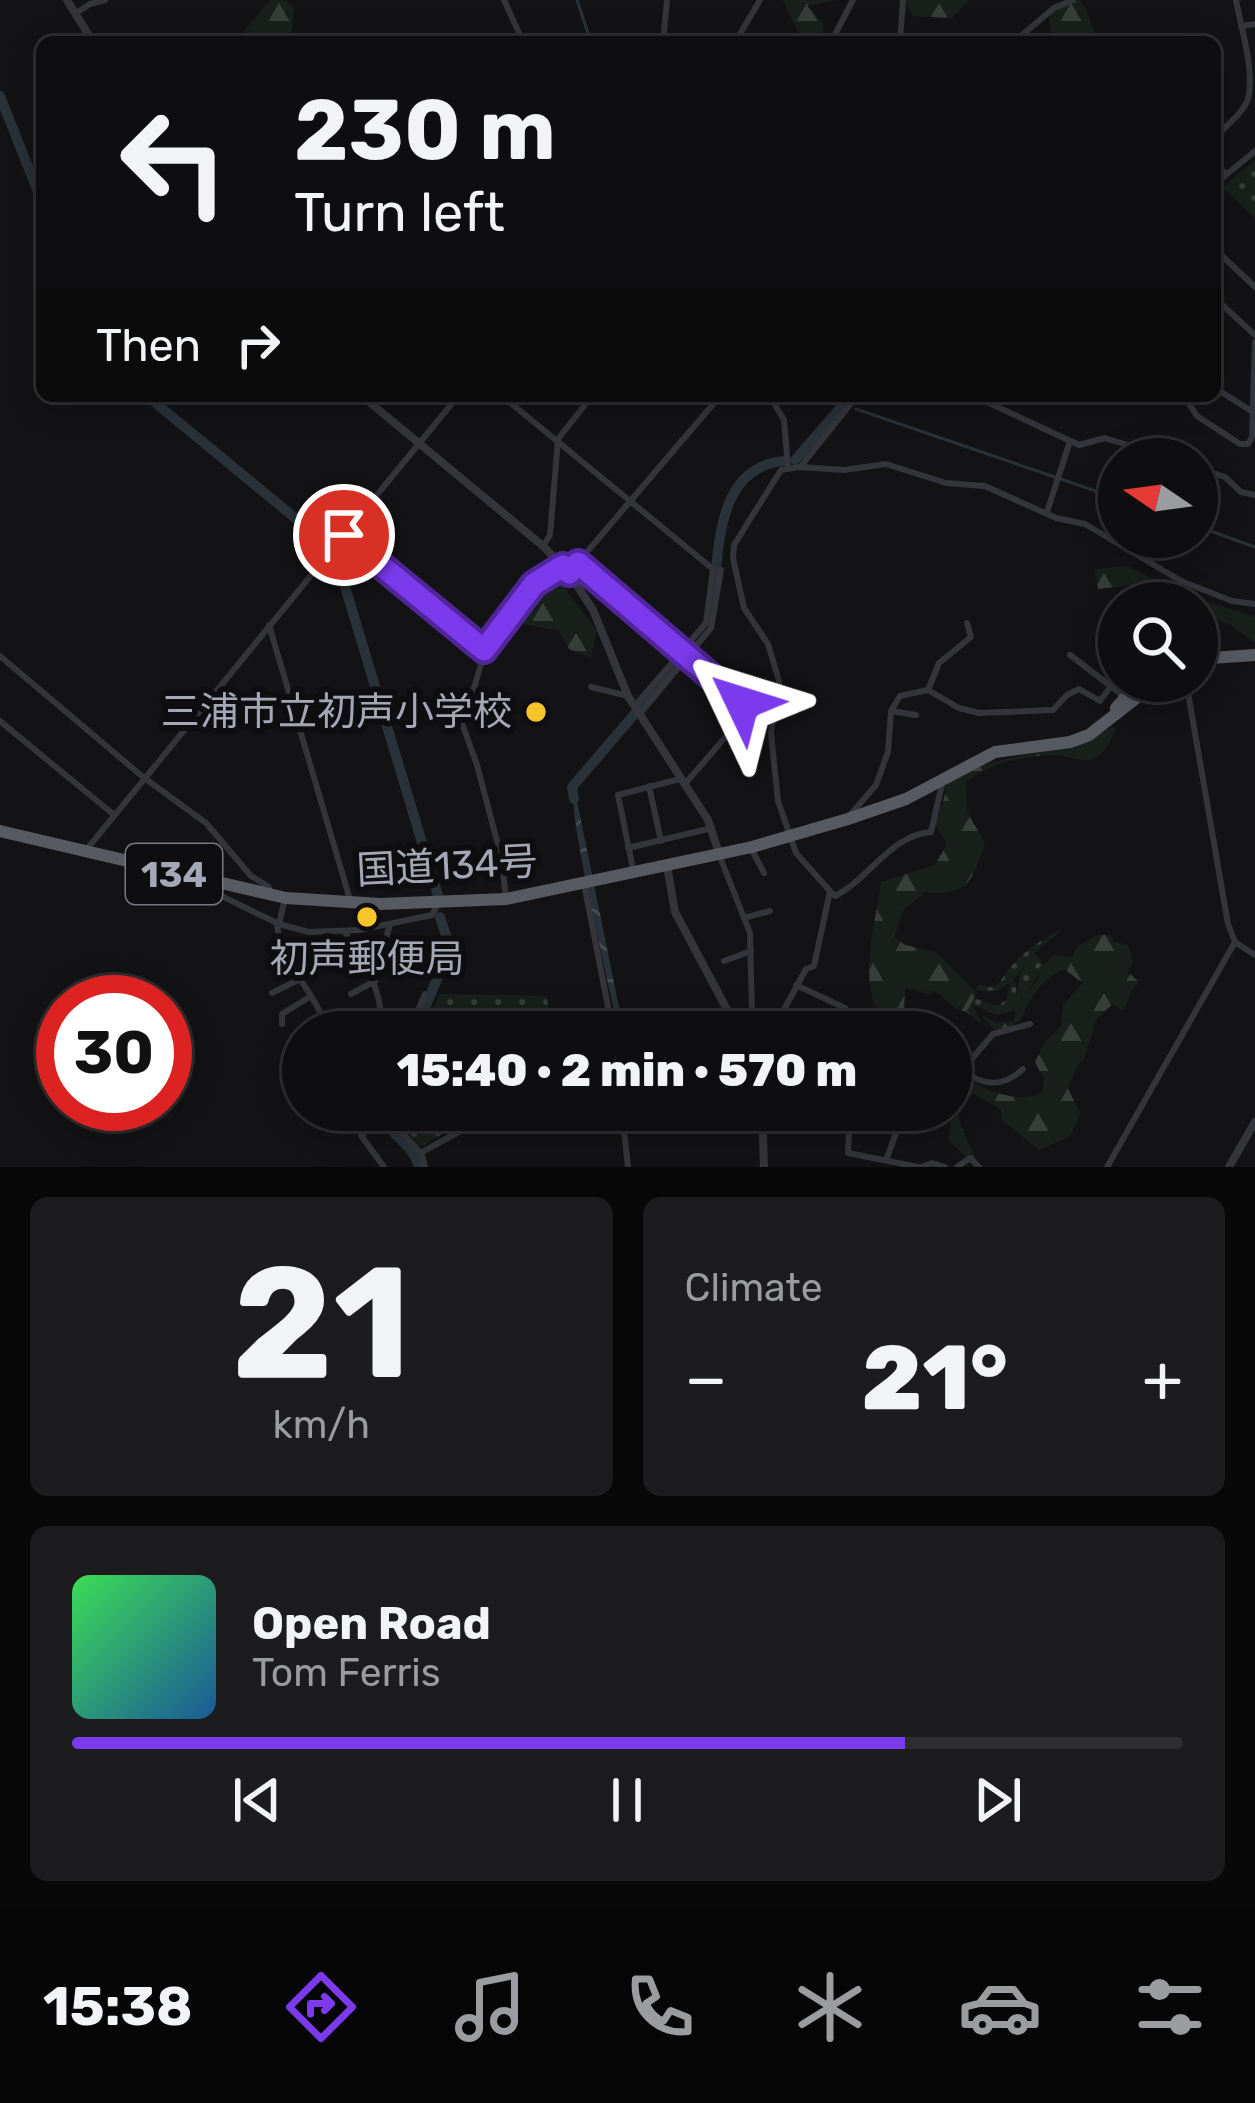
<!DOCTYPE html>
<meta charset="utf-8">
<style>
body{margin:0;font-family:Rubik,"Noto Sans JP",sans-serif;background:#1c1c1e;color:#f1f3f6;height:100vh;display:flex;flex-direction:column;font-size:45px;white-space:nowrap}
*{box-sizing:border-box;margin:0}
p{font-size:39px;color:#9b9c9f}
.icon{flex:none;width:66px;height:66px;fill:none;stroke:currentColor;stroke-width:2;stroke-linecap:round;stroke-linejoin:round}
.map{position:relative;height:1167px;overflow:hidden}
.drawer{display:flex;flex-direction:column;gap:30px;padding:30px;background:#080809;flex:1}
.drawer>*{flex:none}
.banner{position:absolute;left:36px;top:36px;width:1185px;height:366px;border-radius:18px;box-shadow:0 6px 30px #0003,0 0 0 3px #2e2e30;background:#0e0e10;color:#f1f3f6;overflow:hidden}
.needle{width:78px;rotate:283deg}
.fabs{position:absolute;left:1098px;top:438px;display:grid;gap:24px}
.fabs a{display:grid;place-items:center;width:120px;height:120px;border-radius:50%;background:#0e0e10;box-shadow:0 6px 30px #0003,0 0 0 3px #2e2e30;font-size:60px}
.speed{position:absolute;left:36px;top:975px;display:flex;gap:24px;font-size:60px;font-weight:700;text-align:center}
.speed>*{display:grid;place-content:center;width:156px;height:156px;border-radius:50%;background:#0e0e10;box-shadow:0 6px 30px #0003,0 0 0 3px #2e2e30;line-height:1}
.speed .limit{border:18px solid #d22;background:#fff;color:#111}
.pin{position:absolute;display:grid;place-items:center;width:102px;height:102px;color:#fff;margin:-51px;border:6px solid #fff;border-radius:50%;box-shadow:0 3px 12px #0007}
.me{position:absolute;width:132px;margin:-66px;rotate:311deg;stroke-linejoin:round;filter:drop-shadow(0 0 9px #0008)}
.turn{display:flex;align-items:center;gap:42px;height:252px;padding:0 60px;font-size:54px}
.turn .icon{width:156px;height:156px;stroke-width:2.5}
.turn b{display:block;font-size:84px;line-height:102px}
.then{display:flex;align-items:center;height:114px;padding:0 60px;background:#0003;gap:24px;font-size:45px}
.big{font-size:90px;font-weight:800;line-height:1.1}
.drawer .tile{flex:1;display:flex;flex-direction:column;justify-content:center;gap:18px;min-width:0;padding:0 42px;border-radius:18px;background:#1c1c1e}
.drawer .dial{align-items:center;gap:0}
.dial b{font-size:156px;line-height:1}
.song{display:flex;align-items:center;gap:36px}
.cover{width:144px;height:144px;border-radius:18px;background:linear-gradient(135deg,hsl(130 70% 55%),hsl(210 70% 35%))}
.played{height:12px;border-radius:6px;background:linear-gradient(90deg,#7c3aed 75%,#2e2e30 75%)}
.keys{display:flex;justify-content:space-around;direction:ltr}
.heat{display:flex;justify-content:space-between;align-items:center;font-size:66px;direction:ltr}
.drawer .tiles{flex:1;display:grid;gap:30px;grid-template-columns:1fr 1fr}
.tile:last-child{grid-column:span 2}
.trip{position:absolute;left:282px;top:1011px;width:690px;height:120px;border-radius:60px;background:#0e0e10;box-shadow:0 6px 30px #0003,0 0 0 3px #2e2e30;font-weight:800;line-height:120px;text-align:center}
.dock{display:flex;height:192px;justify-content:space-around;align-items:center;background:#060606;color:#9b9c9f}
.dock .icon{width:84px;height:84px}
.dock .on{color:#7c3aed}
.dock b{font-size:54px;color:#f1f3f6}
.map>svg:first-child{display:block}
.grass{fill:url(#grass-dots)}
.forest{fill:url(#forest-firs)}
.water{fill:url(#water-waves)}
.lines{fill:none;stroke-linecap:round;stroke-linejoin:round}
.stream{stroke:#293139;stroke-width:3}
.river{stroke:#293139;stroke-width:10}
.minor{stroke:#34353a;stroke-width:6}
.tertiary{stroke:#34353a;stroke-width:8}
.trunk{stroke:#585a62;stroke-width:12}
.route-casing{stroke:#51269a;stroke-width:30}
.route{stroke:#7c3aed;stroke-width:21}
.poi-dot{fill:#f7c529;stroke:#0e0e10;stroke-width:4.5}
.labels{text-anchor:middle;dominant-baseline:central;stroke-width:12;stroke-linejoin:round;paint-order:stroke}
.shield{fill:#0e0e10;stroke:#777a84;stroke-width:3}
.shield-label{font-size:36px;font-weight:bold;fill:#a4a8b6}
.poi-label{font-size:39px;fill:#a4a8b6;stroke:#0e0e10;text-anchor:end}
.street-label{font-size:39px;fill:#a4a8b6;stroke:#0e0e10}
</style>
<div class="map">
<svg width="1255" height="1167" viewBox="0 0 1255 1167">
<defs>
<pattern id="grass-dots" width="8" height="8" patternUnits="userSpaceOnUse" patternTransform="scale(3)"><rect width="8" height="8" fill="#19201b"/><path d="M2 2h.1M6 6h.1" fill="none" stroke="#373e3a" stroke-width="1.8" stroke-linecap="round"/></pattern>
<pattern id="forest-firs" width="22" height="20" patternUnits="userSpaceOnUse" patternTransform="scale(3)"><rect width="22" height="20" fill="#19201b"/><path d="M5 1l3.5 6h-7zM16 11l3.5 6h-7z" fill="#373e3a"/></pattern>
<pattern id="water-waves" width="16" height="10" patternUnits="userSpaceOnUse" patternTransform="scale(3)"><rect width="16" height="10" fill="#293139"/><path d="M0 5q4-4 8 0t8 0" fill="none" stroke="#454c53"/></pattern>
</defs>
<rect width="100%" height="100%" fill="#131315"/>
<g class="grass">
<path d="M1255,160V218L1223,187Z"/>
<path d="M1063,929L1034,953L1044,964L1026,995L1017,994L1020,973L1028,961L1012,982L1016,983L1017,1010L998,1015L972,1004L982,1024L966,1012L974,998L998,1006L1007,999L1010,983L997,991L975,990L979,985L994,987C1004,979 1006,972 1013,964C1026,950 1046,936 1063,929Z"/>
<path d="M440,994L547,996L549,1016L482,1023V1032H423Z"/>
<path d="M388,1110H490V1112L477,1114L420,1147Z"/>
</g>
<g class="forest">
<path d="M270,0H286L294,7L291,36L287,42H235Z"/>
<path d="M783,0H837L807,6L823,23L824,42H803Z"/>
<path d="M904,0H969L952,18L913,16Z"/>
<path d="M1070,0H1080C1091,14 1090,30 1102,42H1052L1049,12Z"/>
<path d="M1128,566L1180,593L1255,617V643L1229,624L1197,614V603H1162L1133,585L1098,589L1095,569Z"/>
<path d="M557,578L597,631L591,658L569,649L559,631L510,621Z"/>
<path d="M1113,726L1116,729C1112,736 1107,749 1101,754C1088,767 1071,755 1056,755C1024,756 991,762 966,782L967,812L985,843C972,880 969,897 925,892L903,910L894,937L905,945L936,952L977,993L966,1012L955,1008L935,991L928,994L905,988L904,1013L886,1018C854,998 877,915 881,882L935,865L947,844L935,824L946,792L944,786C1001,744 1057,764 1113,726Z"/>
<path d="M1098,935H1110L1114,942L1128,945L1133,961L1128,972L1140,983L1134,986L1123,1011L1113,1004L1097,1018L1083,1061L1078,1064L1068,1088L1080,1114L1070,1136L1039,1150L1002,1120L1001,1109L973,1094L958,1102L960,1123L977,1162L974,1164L948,1140C953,1123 948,1106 957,1091L951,1084L952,1069C977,1086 1014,1107 1043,1092L1044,1079L1035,1062L1044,1044L1061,1026L1063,1005L1083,983L1064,969C1046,976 1027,999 1022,1018L1006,1030L994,1029L980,1014L996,1023L1014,1021L1017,994H1026L1039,978V968L1054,955L1072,957L1078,946Z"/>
</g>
<path class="water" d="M574,786L624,1032H619C611,992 566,811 574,786Z"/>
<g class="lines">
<g class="stream">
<path d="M577,0L591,42"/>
<path d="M844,406L850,396"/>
<path d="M856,409L1119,499"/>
<path d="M1197,526L1255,547"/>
</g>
<g class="river">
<path d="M0,96L42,202"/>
<path d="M147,396L334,550L439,899"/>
<path d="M795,460L842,406"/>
<path d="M713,603C719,552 715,467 784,461"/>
<path d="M574,799L572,787L693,646"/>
<path d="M415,1032L450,948L440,917"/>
<path d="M380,1110C385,1133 413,1142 419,1167"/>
</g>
<g class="minor">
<path d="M504,0L523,42"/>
<path d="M76,13L90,4L105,0"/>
<path d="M1241,26L1255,24"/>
<path d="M663,42L667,0"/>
<path d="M740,42V34L760,0"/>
<path d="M831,42L853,0"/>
<path d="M900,42L903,0"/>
<path d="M1014,42L1054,8L1073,0"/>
<path d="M1215,137C1226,126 1243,113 1248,99C1255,71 1241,28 1236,0"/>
<path d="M1215,163L1225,173"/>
<path d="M1215,184L1255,151"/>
<path d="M1215,249L1255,287"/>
<path d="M1215,305L1219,302L1255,335"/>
<path d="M1215,388L1253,412"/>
<path d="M502,396L713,569L706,623L634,707"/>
<path d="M770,396L784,420L788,467"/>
<path d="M974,396L1079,445L1105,438L1172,459"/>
<path d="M1184,396L1197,416L1240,444H1248L1252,437L1255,342"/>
<path d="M802,465L857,396"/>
<path d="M1197,468L1225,477L1241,492L1255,495"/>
<path d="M1047,512L1070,441"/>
<path d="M345,535L484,650"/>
<path d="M543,546L550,535L558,439L592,396"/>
<path d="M578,563L742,703L754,704"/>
<path d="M569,573L720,396"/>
<path d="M269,625L351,903"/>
<path d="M1070,655L1125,697"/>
<path d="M0,656L143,777L206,823L251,876L269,887V893"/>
<path d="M1186,681L1228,924L1235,942L1255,955"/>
<path d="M591,687L628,696"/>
<path d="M928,690L939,663L971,637L967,623"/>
<path d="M891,711L916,715"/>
<path d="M639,715L711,628L721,570"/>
<path d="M0,721L113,814"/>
<path d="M684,785L754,704L774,705"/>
<path d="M649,786L661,841"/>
<path d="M850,815L876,785L888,752L891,711L900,696L928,690L959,708L979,713L1053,710L1067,695L1079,689L1100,701L1111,686"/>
<path d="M628,848L712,828"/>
<path d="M87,849L458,396"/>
<path d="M752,850L764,873"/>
<path d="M720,857L750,933L752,1016L764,1029L775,1032"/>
<path d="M633,869L618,795L680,779"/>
<path d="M205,881L207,889L279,924L309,932L359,930L432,915L438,904"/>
<path d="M584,884L613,1032"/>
<path d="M830,891L835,896C870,878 891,835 931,832L942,784"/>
<path d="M506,899L502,860L477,765L458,712L474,688L487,644L534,585L563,566"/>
<path d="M747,917L770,911"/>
<path d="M277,923C279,964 318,992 327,1032"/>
<path d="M279,924L285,898"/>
<path d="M345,932C365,967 378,979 382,1021L394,1032"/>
<path d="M724,961L751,951"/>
<path d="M367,962L385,943L390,924"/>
<path d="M796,985L845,1008"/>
<path d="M272,993L302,978"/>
<path d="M351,994L375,981"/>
<path d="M361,1018L380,1011"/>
<path d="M282,1024V1014L311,996"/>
<path d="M369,1032L382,1021"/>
<path d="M409,1032L425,994"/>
<path d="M778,1032L780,1017L806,969L814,966L830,891L796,853L778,801L771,733L779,681L768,644L744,608L733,558L734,545L781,470L799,467L844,470L886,464L946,483L985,486L1056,518L1085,524L1181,581L1232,601L1255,604"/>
<path d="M904,1032L916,1026L921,1032"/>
<path d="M951,1061L963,1069L993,1034L1030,1024"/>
<path d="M963,1070C983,1087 1004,1087 1023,1069"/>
<path d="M352,1110L362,1137L384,1167"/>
<path d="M622,1110L628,1167"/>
<path d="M850,1110L848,1153L918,1167"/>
<path d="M372,1116L386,1114L422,1155L425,1167"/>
<path d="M362,1137L374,1110"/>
<path d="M420,1153L481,1120L569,1110"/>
<path d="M887,1158L904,1110"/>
<path d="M921,1167L932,1163L945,1167"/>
<path d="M957,1167L970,1158L979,1167"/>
<path d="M1107,1167L1235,942"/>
</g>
<g class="tertiary">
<path d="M67,0L93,42"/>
<path d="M362,396L543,546L569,573L593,610L628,696L708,820L719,853"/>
<path d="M667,866L675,912L739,1032"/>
<path d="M762,1110L764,1167"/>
<path d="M1229,1167L1255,1122"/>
</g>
<g class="trunk">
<path d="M1197,659L1255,655"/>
<path d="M1116,708L1140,681"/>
<path d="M0,831L286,898L380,904L506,899L752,847L848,819L906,799L995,752L1070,742L1089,735L1158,681"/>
</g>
</g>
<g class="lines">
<defs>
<path id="route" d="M344,535L484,650L534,584L563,566L569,573L578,563L742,703"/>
</defs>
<use href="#route" class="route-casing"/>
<use href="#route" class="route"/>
</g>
<g class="poi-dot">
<circle cx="536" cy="712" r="12"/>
<circle cx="367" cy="917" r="12"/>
</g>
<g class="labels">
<rect class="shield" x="126" y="844" width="96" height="60" rx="9"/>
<g class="shield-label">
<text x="174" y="874">134</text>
</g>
<g class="poi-label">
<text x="512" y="712">三浦市立初声小学校</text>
<text x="367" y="959" text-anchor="middle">初声郵便局</text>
</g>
<g class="street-label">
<text transform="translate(447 866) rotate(-3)">国道134号</text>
</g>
</g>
</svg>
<div class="fabs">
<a><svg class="needle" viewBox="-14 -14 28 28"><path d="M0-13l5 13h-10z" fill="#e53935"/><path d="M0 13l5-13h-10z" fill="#9b9c9f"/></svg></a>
<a><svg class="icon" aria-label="search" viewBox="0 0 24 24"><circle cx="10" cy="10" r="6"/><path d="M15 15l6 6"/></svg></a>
</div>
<div class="speed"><div class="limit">30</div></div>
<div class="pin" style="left:344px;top:535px;background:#d93025"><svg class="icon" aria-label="arrive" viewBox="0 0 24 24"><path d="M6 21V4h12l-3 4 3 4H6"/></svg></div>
<svg class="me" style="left:742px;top:703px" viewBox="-20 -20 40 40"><path d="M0-17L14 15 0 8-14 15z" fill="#7c3aed" stroke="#fff" stroke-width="4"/></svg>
<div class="trip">15:40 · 2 min · 570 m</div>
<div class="banner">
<div class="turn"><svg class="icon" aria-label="left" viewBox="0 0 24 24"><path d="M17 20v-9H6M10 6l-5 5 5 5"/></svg><div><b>230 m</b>Turn left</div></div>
<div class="then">Then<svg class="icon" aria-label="right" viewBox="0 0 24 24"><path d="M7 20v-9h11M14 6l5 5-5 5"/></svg></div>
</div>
</div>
<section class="drawer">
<div class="tiles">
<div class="tile dial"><b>21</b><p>km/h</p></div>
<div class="tile"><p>Climate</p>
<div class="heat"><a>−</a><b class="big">21°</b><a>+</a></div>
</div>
<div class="tile">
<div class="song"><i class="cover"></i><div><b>Open Road</b><p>Tom Ferris</p></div></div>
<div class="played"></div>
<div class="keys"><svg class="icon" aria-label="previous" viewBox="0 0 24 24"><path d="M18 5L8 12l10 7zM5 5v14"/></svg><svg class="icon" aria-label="pause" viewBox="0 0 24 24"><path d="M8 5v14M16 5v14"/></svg><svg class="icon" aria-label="next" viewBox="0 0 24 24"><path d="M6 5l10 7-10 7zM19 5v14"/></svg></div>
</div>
</div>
</section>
<nav class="dock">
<b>15:38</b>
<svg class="icon on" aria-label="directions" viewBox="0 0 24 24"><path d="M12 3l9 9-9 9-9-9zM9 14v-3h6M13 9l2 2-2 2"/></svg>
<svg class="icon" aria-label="music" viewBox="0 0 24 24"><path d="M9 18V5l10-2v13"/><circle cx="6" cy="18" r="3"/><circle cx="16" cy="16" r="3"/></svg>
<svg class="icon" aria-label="phone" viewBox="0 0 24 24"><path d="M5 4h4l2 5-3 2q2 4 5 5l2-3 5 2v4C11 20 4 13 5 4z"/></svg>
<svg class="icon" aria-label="climate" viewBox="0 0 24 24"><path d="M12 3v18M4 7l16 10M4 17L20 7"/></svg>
<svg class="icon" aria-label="car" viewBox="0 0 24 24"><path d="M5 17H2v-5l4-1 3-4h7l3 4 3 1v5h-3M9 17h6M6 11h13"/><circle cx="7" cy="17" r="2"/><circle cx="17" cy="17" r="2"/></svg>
<svg class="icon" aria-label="filters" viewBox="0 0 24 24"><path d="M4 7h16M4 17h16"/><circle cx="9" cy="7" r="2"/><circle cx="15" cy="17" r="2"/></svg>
</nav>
